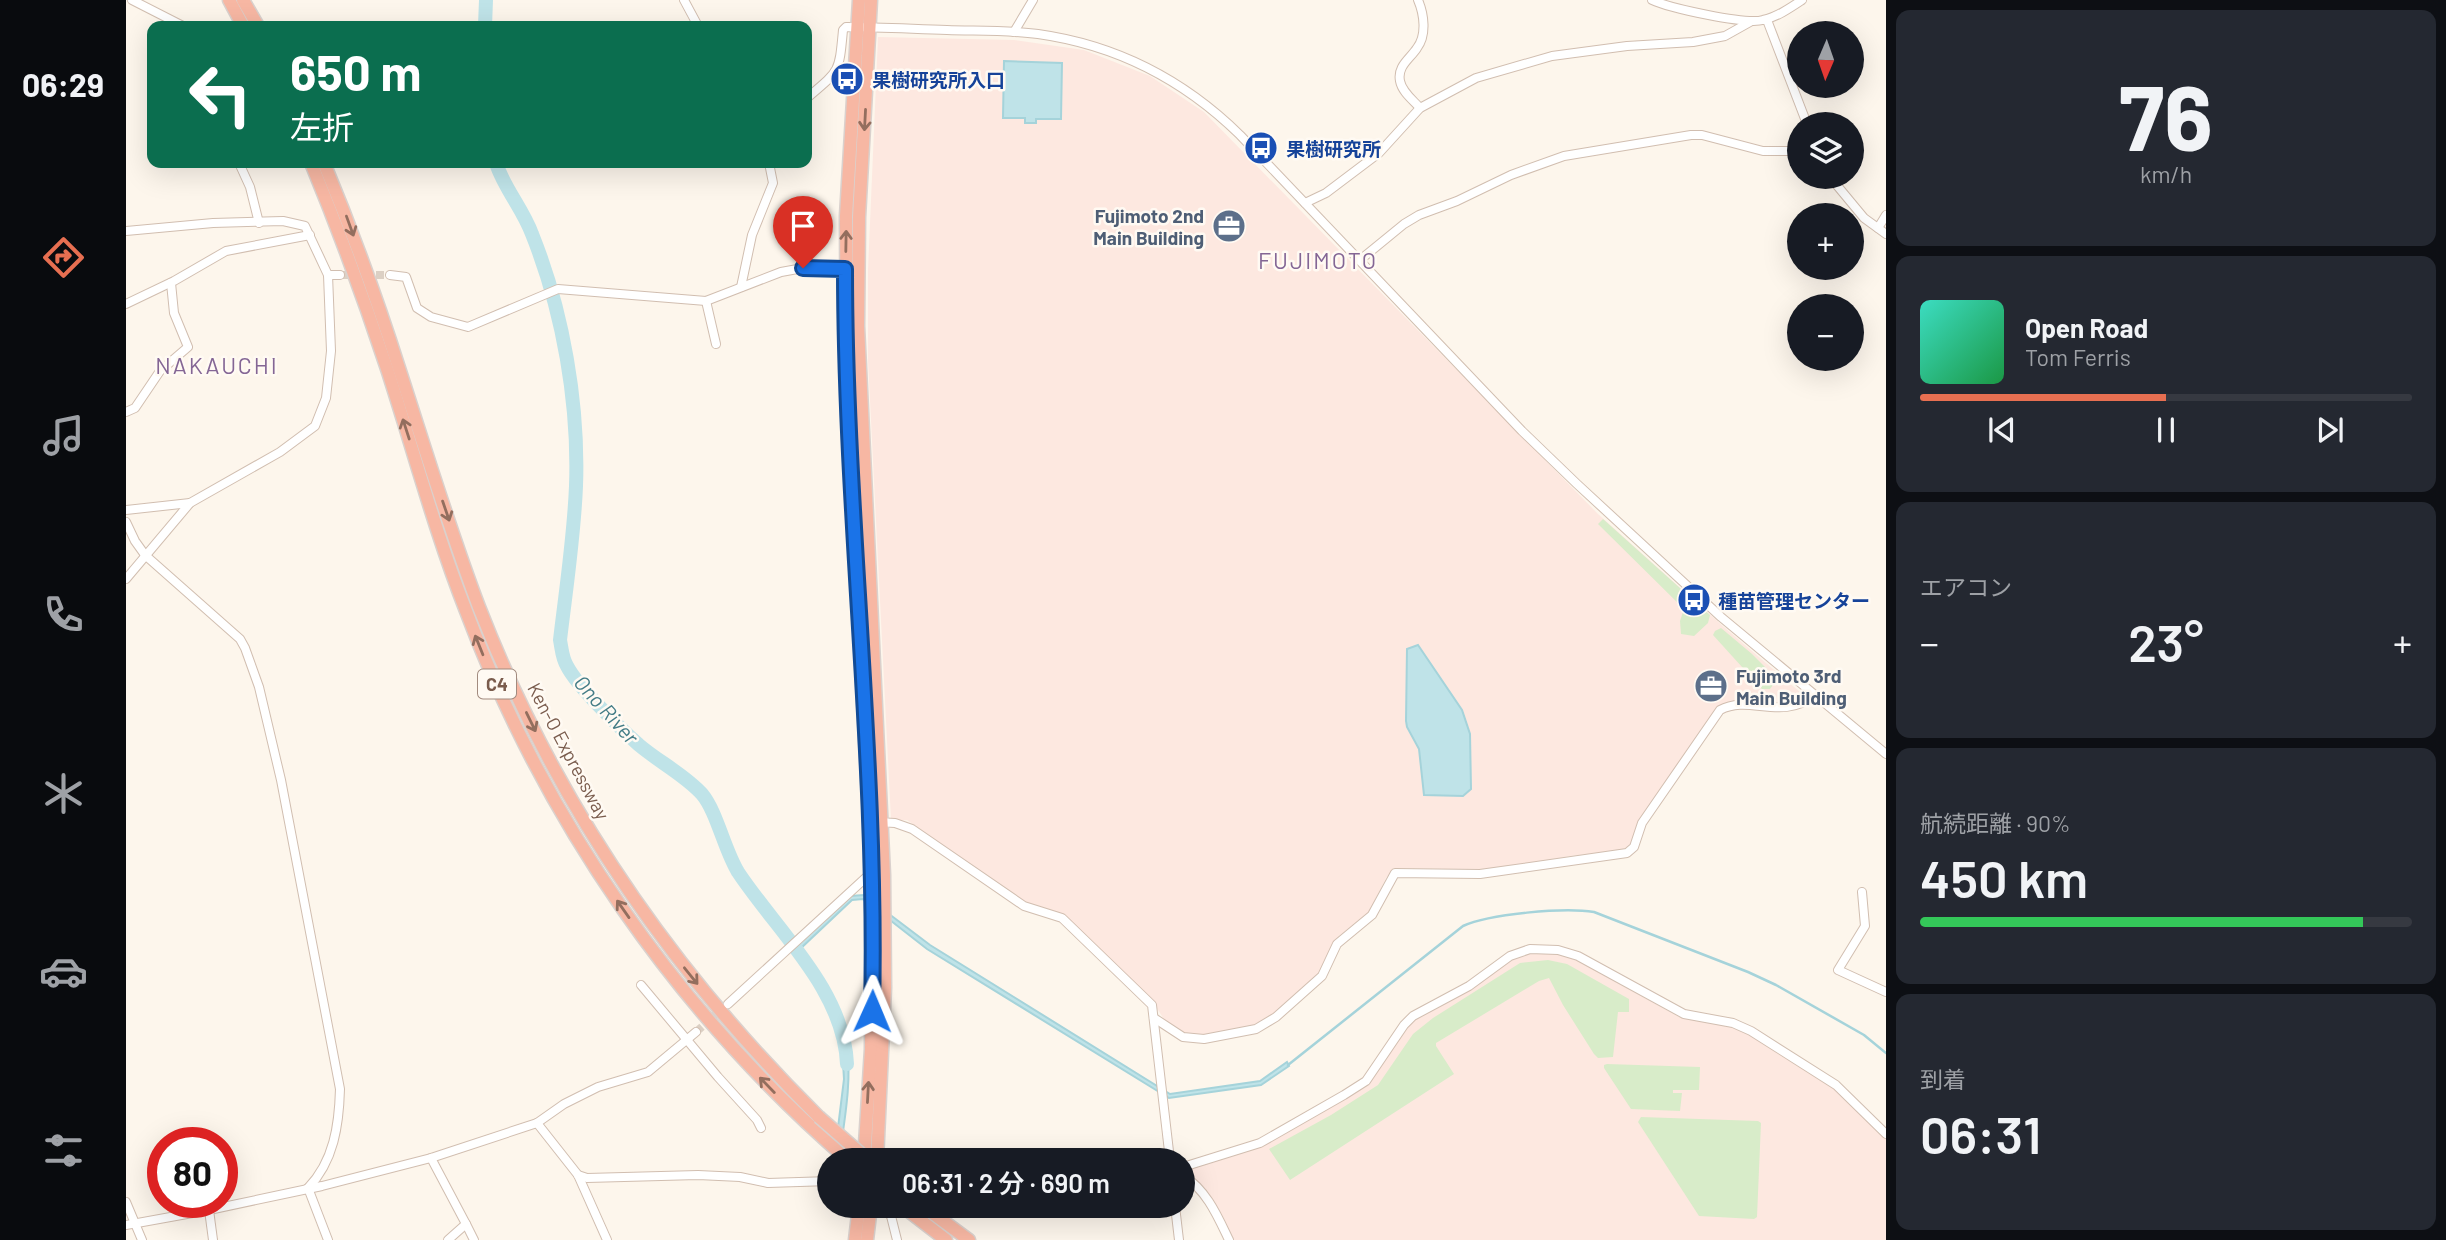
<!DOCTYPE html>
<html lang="ja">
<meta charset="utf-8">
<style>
body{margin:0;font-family:Barlow,"Noto Sans JP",sans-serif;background:#242831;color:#f1f3f6;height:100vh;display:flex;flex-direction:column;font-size:26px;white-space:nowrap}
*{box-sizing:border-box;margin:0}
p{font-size:23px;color:#9ea1a6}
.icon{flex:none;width:38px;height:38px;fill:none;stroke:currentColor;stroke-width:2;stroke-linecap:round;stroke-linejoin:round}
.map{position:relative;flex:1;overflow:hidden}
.details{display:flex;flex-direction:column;gap:10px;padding:10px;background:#0d0f14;width:560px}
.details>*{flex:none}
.banner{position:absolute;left:21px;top:21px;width:665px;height:147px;border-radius:14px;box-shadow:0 7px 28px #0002;background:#0b6e4f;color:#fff;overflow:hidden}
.needle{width:46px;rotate:182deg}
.tools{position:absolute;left:1661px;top:21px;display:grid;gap:14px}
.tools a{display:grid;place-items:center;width:77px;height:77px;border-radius:50%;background:#171b24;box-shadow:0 7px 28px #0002;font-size:35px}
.speed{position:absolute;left:21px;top:1127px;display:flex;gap:14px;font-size:35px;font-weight:700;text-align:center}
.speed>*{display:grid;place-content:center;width:91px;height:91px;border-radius:50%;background:#171b24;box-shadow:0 7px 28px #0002;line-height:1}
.speed .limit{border:10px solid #d22;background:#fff;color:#111}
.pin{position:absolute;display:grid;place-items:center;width:60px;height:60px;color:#fff;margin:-72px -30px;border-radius:50% 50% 50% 0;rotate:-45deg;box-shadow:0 0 7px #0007}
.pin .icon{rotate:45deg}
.me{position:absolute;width:77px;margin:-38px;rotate:1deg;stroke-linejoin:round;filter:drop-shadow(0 0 5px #0008)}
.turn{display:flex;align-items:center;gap:24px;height:147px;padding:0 28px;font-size:32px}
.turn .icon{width:91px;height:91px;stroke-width:2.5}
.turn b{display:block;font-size:49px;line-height:60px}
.big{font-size:52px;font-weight:600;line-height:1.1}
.details .widget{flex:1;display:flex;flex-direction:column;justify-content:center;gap:10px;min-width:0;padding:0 24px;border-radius:14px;background:#242831}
.details .dial{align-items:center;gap:0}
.dial b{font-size:91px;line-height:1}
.song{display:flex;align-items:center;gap:21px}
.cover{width:84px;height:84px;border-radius:10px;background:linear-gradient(135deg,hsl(170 70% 55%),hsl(140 70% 35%))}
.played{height:7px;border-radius:4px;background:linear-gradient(90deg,#e76f51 50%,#363941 50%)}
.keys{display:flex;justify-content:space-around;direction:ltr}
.heat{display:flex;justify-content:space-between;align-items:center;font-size:38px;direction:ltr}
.charge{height:10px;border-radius:5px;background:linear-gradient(90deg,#34c759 90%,#363941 0)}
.trip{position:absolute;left:691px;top:1148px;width:378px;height:70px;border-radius:35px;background:#171b24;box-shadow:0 7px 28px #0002;font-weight:600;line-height:70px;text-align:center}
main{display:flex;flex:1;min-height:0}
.menu{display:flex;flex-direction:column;width:126px;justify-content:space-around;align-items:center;background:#090b0e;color:#9ea1a6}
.menu .icon{width:49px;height:49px}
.menu .current{color:#e76f51}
.menu b{font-size:32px;color:#f1f3f6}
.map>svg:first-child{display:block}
.commercial{fill:#fde8e0}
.green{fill:#d8ecc9}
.water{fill:#bfe3e8;stroke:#a5d3da;stroke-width:2}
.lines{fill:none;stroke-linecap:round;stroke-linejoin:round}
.stream{stroke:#a5d3da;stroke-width:2.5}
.river{stroke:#bfe3e8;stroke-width:14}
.minor-tunnel{stroke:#dcd0c4;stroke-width:8;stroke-dasharray:8 4;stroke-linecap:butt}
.minor-casing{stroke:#d1beb0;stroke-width:10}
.highway-casing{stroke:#dad1cd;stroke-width:15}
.minor{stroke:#fff;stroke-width:8}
.highway{stroke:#f7b7a3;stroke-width:12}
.highway-bridge-casing{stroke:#dad1cd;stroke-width:15;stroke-linecap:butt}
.highway-bridge{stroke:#f7b7a3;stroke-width:12}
.oneway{stroke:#936e5e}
.route-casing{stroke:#114b97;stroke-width:18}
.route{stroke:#1a73e8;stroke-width:12}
.labels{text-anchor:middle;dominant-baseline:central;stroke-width:5;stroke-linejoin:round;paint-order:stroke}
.shield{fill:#fffaf3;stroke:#a28b7f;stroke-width:2}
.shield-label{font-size:18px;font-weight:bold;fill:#7a5c4d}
.transit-label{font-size:19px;font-weight:bold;fill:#164399;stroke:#fffaf3;text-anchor:start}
.service-label{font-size:19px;font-weight:bold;fill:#4e5e75;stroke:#fffaf3;text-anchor:end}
.street-label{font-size:19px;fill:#7a5c4d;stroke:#fffaf3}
.water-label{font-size:21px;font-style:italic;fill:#437c86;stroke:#fffaf3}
.quarter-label{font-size:23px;letter-spacing:2px;fill:#846695;stroke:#fffaf3}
</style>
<main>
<nav class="menu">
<b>06:29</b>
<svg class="icon current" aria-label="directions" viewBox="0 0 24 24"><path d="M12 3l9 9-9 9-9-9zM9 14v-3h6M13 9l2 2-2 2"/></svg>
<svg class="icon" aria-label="music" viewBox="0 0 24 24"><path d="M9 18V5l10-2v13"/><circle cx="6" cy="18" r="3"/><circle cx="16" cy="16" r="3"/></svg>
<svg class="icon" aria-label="phone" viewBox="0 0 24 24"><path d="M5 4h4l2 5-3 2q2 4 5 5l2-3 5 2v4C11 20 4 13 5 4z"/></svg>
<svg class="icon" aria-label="climate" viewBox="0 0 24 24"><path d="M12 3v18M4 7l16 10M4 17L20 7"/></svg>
<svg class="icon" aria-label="car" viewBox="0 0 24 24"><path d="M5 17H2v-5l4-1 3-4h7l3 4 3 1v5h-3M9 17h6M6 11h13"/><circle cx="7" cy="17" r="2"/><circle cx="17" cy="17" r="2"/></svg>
<svg class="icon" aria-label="filters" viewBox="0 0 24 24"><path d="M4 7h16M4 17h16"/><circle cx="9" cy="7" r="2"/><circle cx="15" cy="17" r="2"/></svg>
</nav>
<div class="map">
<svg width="1760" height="1240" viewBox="0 0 1760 1240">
<rect width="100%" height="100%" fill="#fdf6ec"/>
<g class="commercial">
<path d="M752,37L888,40L958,50L1024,76L1078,112L1472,514L1598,627L1681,698L1671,704H1602L1552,765L1513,820L1506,842L1498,850L1444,856L1368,870L1272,868L1266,871L1260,878L1243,912L1213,936L1193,973L1152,1012L1136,1023L1124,1028L1075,1035L1056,1033L1041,1024L1027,1002L940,918L931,912L899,903L781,820H765L742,361V270Z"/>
<path d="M1405,952L1434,955L1452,961L1555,1018L1605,1026L1621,1033L1706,1087L1760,1139V1240H1107L1085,1198L1073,1183L1061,1175L1062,1170L1145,1141L1231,1092L1247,1079L1268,1044L1288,1020L1305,1009L1333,996L1379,963Z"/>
</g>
<g class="green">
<path d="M1477,519L1584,615L1582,623L1568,636L1555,634L1554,621L1558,609L1472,524Z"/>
<path d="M1595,628L1626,654L1641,669L1649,682L1644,689H1636L1587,635L1589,631Z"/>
<path d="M1422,960L1441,964L1503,999V1012H1492L1487,1057L1472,1058L1468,1054L1437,1005L1423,978L1413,981L1310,1043V1046L1328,1074L1164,1180L1143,1149L1205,1115L1252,1085L1287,1034L1307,1018L1394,963Z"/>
<path d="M1481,1064L1574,1067L1573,1090H1547V1093H1556L1554,1111L1505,1109L1478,1068V1065Z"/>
<path d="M1515,1117L1632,1121L1635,1123L1631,1217L1628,1219L1573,1216L1512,1122Z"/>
</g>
<g class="water">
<path d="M878,61L936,63L935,119H910V123H899V118H877Z"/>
<path d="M1292,645L1336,710L1344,734L1345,789L1337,796L1298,795L1293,749L1281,727L1280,721L1281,649Z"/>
<path d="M738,895L804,945L1044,1094L1134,1081L1161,1062L1163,1066L1135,1085L1043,1098L801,949L737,899L726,900L674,949L670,945L724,896Z"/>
<path d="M721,1045C726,1083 718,1122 713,1160H708L718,1079L716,1046Z"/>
</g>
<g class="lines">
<g class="stream">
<path d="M670,950L672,948"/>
<path d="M1162,1065L1337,926C1363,914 1438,907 1468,912L1622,972L1650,985L1738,1035L1760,1053"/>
</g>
<g class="river">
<path d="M359,26L360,0"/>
<path d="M370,163C378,188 397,209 406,234C437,311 453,404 450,486C448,537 440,589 434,640C436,650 436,658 441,666C451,686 495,729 513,745C533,762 559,775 576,794C591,812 598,849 612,872C651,931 718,990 721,1064"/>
</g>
<g class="minor-tunnel">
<path d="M214,275H264"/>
<path d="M570,1032L596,1009"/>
</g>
<defs>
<g id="minor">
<path d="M6,0L57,26"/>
<path d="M558,0L572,26"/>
<path d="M1292,0C1298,14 1301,35 1291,48C1284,59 1271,66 1274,81C1276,92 1287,100 1294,108"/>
<path d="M1526,0C1543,8 1620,25 1637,20C1651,17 1664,8 1676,0"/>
<path d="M1641,20L1681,124"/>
<path d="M888,32L907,0"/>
<path d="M681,98C714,70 713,73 717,30L720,27C753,27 787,29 821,30C851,31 882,30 912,34C990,45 1058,80 1114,135L1396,431L1451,484L1595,617L1760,754"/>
<path d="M113,163L124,187L133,223"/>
<path d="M1704,177L1738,218L1760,234"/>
<path d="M1179,203L1200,193L1253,153L1294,108L1350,78L1426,56L1501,46L1567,42L1599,36L1624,22"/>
<path d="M1752,228L1760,215"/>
<path d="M0,231L87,223L157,221L179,226L202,275L205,351L200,398L189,426L154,452L64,503L0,579"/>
<path d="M1234,260L1278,224L1293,215L1331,201L1385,175L1438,156L1565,135H1576L1637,151H1673"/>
<path d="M202,275H214"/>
<path d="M264,275L280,277L291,308L305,317L342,327L432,289L580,301L655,272L677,268L719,269"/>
<path d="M615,287L626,235L647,183L643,163"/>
<path d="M580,301L590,344"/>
<path d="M0,304L48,281L100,251L184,235"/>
<path d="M0,412L9,408L34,371L62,347L48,313L45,283"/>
<path d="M0,510L64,503"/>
<path d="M0,522L9,541L19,555L114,639L119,648L133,687L155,780L214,1089C213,1125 208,1161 182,1188"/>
<path d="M751,822L769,823L786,829L898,906L936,918L1026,1005L1044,1160"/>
<path d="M1736,892L1739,926L1712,970L1760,992"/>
<path d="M515,985L592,1077L631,1120L635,1128"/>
<path d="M602,1004L746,872"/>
<path d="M1028,1018L1057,1037L1078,1039L1130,1029L1150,1017L1196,976L1211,944L1246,915L1269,873L1354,874L1501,853L1508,847L1516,823L1594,710C1624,694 1654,722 1689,695"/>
<path d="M411,1123L452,1175L481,1240"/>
<path d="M305,1158L340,1224L322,1240"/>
<path d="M1057,1167L1134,1143L1218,1095L1240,1081L1278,1025L1287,1016L1343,986L1384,956L1404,949L1432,950L1452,956L1558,1014L1607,1023L1625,1031L1710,1085L1760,1134"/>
<path d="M452,1175L461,1178L572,1175L614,1177L642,1183L704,1181"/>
<path d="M1057,1175C1081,1191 1091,1215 1103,1240"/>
<path d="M182,1188L202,1240"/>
<path d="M0,1202L16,1240"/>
<path d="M754,1206L765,1216L771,1240"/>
<path d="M1049,1206L1053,1240"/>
<path d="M83,1210L87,1240"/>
<path d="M340,1224L348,1240"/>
<path d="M0,1225L83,1210L196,1186L305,1158L411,1123L438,1104L472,1087L522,1072L570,1032"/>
</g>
<g id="highway">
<path d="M103,0L117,26"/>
<path d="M117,0L132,26"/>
<path d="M733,0L720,216L721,393L746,872L745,1049L738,1160"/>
<path d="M745,0L733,217L732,326L758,875L759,988L751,1160"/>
<path d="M185,163C213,231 238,299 261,369C287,449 309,532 340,611C419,821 552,1013 722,1160"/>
<path d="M198,163C226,230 251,299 273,368C299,448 323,528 353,607C428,800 545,971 693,1117"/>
<path d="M776,1206L820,1240"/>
<path d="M797,1206L843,1240"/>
<path d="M729,1240L733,1206"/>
<path d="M741,1240L745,1206"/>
</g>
</defs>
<use href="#minor" class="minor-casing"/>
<use href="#highway" class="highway-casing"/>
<use href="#minor" class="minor"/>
<use href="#highway" class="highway"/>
<defs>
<path id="highway-bridge" d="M693,1117L742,1160"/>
</defs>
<use href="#highway-bridge" class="highway-bridge-casing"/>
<use href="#highway-bridge" class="highway-bridge"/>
</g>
<defs><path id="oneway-shaft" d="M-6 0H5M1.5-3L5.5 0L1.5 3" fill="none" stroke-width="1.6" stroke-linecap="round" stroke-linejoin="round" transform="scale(1.75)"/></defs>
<g class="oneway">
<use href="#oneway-shaft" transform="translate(739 120) rotate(93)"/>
<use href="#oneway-shaft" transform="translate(224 226) rotate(70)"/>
<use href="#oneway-shaft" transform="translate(720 241) rotate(-89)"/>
<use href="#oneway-shaft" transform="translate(280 429) rotate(-108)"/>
<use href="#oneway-shaft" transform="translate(320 511) rotate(71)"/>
<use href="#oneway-shaft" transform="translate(353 645) rotate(-112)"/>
<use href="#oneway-shaft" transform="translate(405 722) rotate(64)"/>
<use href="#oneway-shaft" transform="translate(497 909) rotate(-125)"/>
<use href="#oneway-shaft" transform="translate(565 976) rotate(51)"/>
<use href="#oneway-shaft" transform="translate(641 1085) rotate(-134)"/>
<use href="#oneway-shaft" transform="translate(742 1092) rotate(-87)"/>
</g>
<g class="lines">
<defs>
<path id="route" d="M677,268L719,269C719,517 752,763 746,1011"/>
</defs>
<use href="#route" class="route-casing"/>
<use href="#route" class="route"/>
</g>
<defs>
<symbol id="bus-disc" viewBox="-11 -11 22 22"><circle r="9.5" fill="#1a4fb4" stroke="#fffaf3"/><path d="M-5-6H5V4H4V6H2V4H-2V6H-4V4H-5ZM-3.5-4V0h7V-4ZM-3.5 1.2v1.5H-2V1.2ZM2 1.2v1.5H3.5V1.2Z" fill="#fff"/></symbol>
<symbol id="office-disc" viewBox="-11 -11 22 22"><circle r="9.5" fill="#5c6f8a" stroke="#fffaf3"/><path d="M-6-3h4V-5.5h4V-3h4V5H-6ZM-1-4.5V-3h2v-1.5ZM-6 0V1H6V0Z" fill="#fff"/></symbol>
</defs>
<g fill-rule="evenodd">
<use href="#bus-disc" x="702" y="60" width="38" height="38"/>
<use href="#bus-disc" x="1116" y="129" width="38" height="38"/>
<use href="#office-disc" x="1084" y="207" width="38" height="38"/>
<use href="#bus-disc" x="1549" y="581" width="38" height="38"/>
<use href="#office-disc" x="1566" y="667" width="38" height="38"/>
</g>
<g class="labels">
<rect class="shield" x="352" y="669.5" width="38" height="29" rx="5"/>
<g class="shield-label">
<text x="371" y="684">C4</text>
</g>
<g class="transit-label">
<text x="746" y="79">果樹研究所入口</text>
<text x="1160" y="148">果樹研究所</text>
<text x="1592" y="600">種苗管理センター</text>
</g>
<g class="service-label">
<text x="1078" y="215">Fujimoto 2nd<tspan x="1078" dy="22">Main Building</tspan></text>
<text x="1610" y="675" text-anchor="start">Fujimoto 3rd<tspan x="1610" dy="22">Main Building</tspan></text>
</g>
<g class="street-label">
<text transform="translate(443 751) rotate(62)">Ken-O Expressway</text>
</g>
<g class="water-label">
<text transform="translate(481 709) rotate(48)">Ono River</text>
</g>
<g class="quarter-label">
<text x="1192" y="260">FUJIMOTO</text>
<text x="91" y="365">NAKAUCHI</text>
</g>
</g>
</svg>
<div class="tools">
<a><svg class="needle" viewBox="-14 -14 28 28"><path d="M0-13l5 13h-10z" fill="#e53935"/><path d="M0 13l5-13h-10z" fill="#9ea1a6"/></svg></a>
<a><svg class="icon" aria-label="layers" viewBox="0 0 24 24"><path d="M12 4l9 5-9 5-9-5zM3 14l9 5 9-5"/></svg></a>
<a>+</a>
<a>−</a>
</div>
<div class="speed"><div class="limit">80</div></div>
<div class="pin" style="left:677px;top:268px;background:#d93025"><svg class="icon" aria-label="arrive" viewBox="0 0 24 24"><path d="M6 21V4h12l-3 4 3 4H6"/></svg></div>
<svg class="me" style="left:746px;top:1011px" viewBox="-20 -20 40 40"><path d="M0-17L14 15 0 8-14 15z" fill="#1a73e8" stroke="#fff" stroke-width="4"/></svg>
<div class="trip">06:31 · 2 分 · 690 m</div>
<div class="banner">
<div class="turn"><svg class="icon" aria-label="left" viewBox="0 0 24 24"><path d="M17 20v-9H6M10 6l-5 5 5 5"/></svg><div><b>650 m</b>左折</div></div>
</div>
</div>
<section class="details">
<div class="widget dial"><b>76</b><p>km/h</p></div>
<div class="widget">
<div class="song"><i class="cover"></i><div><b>Open Road</b><p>Tom Ferris</p></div></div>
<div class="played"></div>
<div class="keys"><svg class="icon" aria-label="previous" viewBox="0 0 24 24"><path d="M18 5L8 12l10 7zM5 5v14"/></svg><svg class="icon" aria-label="pause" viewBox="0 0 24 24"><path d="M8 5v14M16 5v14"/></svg><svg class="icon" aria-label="next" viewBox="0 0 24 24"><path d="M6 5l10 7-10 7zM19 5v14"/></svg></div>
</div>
<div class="widget"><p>エアコン</p>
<div class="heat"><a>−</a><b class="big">23°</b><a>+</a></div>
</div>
<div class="widget"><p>航続距離 · 90%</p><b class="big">450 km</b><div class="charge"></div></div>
<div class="widget"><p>到着</p><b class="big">06:31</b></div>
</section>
</main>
